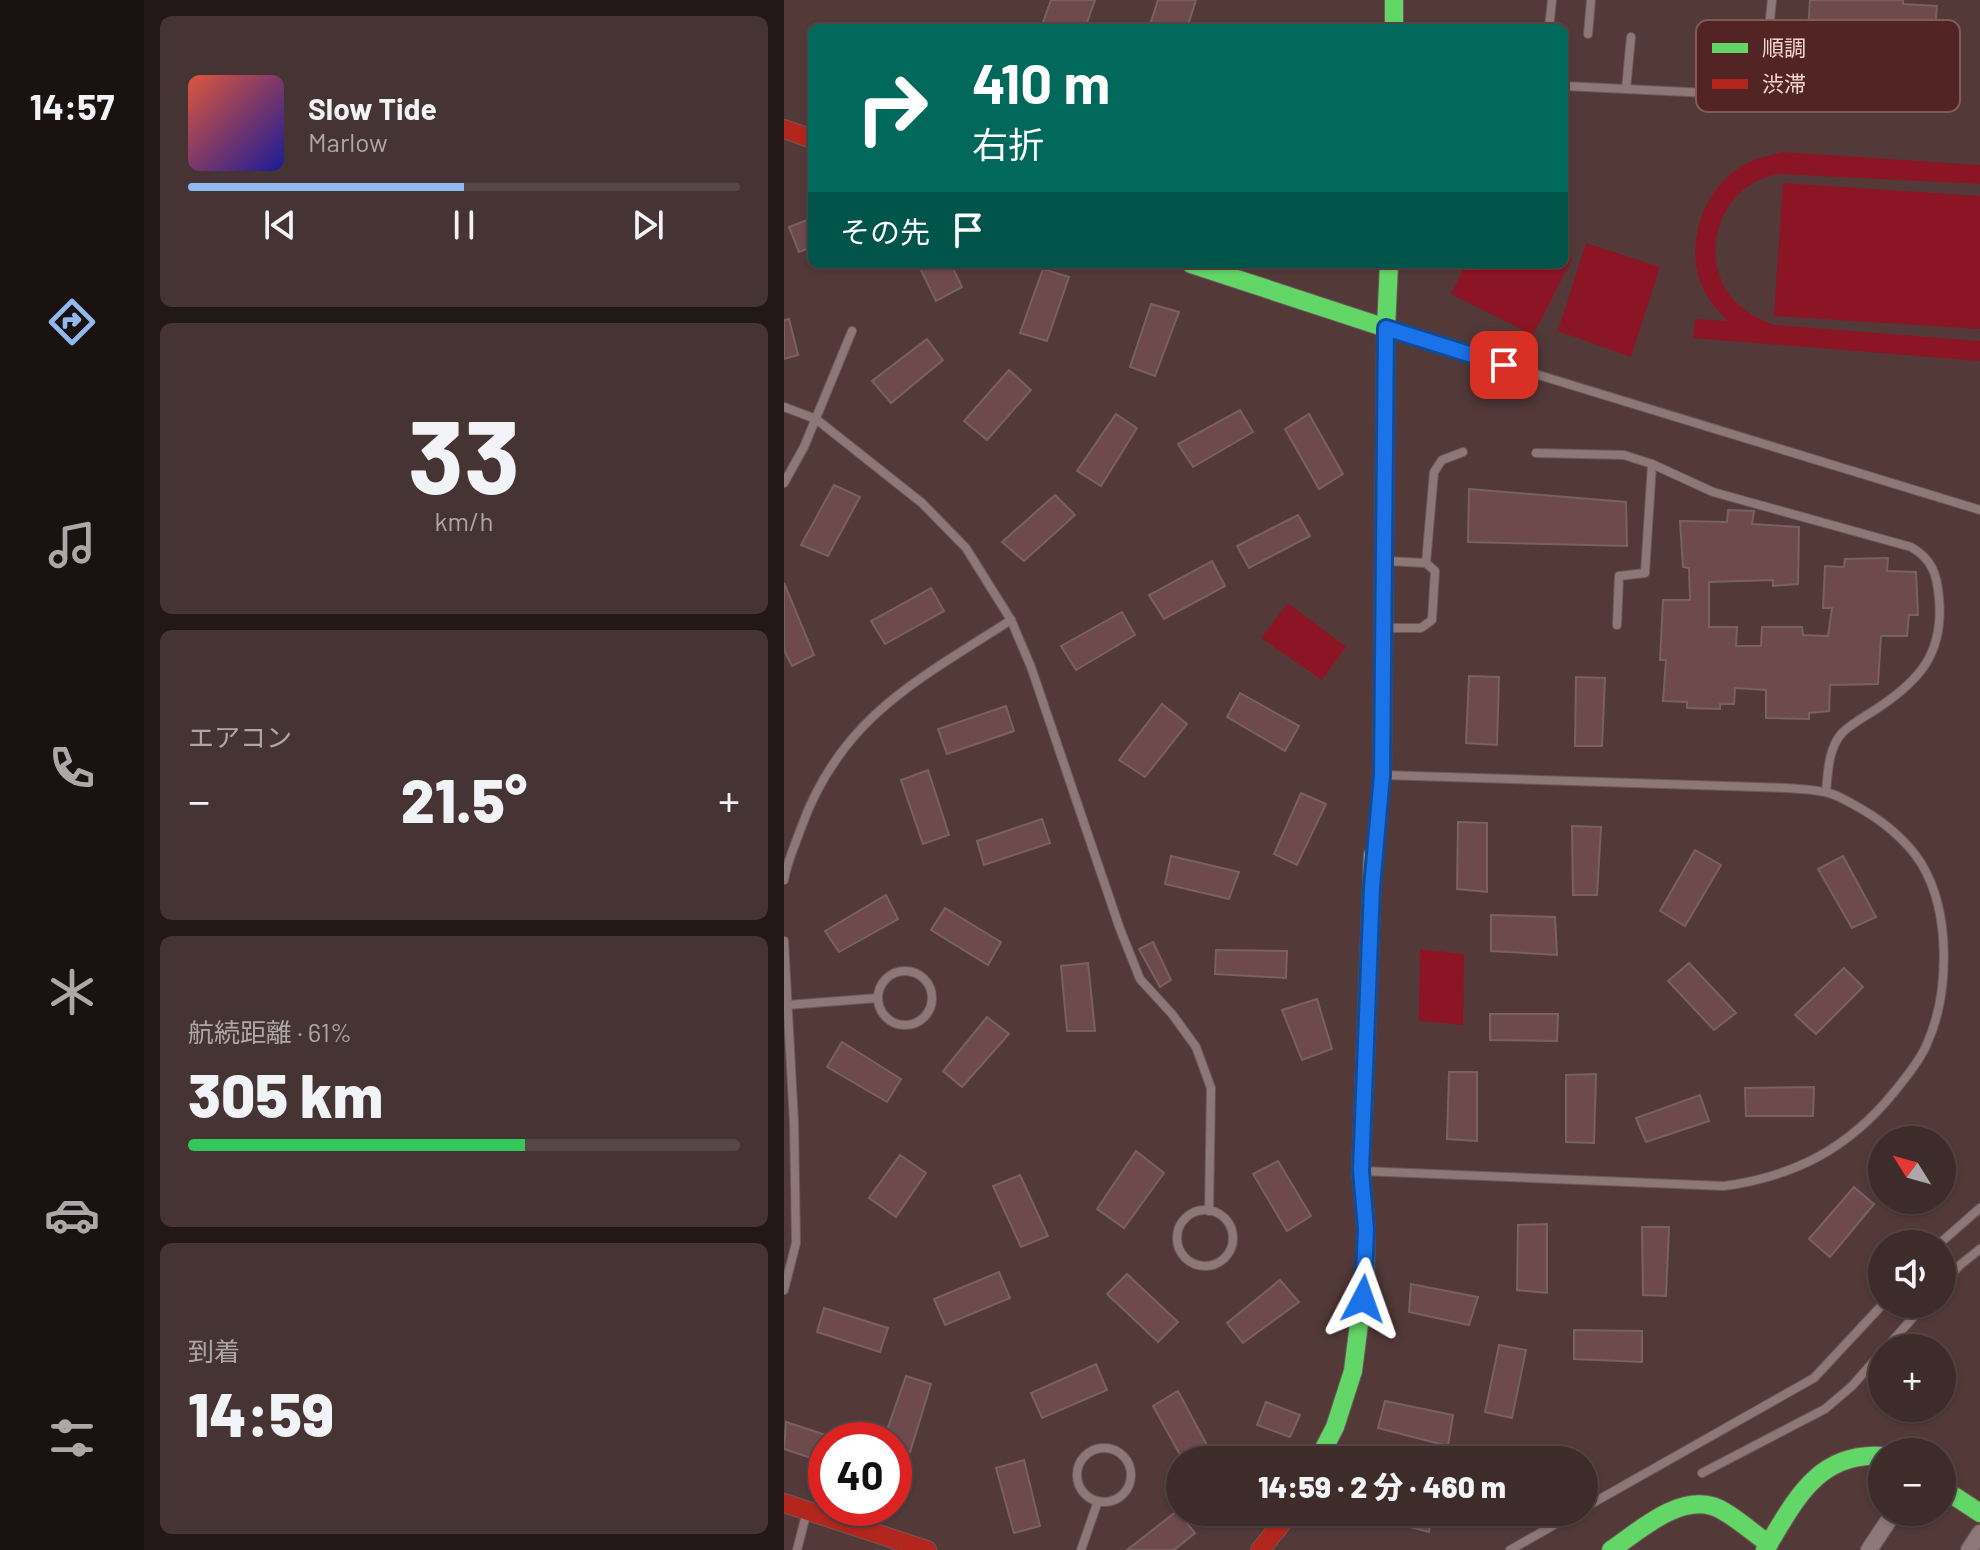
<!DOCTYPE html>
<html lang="ja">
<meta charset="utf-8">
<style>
body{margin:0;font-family:Barlow,"Noto Sans JP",sans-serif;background:#453433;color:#f1f3f6;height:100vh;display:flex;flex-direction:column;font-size:30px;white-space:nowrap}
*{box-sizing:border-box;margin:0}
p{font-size:26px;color:#ada7a9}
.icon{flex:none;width:44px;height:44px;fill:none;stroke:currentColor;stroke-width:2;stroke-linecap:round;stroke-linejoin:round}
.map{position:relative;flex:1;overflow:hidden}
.drawer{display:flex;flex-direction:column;gap:16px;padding:16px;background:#221818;width:640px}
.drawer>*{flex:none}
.guide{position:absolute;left:24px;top:24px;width:760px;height:244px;border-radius:12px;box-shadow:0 2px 6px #0004,0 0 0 2px #574847;background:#00695c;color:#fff;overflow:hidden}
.needle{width:52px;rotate:307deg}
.tools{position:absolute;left:1084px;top:1126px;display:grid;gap:16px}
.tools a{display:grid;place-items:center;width:88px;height:88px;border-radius:50%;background:#3e2c2b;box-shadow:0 2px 6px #0004,0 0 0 2px #574847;font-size:40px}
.speed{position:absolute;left:24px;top:1422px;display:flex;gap:16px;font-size:40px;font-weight:700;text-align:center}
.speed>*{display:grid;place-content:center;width:104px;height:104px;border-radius:50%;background:#3e2c2b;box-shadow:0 2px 6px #0004,0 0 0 2px #574847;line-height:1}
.speed .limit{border:12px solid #d22;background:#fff;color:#111}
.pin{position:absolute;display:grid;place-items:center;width:68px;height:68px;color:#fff;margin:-34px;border-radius:16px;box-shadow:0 4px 12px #0006}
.me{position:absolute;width:88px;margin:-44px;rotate:4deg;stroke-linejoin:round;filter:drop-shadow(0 0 6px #0008)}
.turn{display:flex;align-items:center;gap:28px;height:168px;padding:0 32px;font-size:36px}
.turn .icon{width:104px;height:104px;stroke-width:2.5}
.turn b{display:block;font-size:56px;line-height:68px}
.then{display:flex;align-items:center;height:76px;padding:0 32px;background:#0003;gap:16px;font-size:30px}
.big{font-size:60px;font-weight:800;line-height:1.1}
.drawer .tile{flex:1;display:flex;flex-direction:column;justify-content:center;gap:12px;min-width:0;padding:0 28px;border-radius:12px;background:#453433}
.drawer .dial{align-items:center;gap:0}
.dial b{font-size:104px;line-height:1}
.song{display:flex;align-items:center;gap:24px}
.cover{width:96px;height:96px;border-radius:12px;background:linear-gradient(135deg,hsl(10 70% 55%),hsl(240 70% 35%))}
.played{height:8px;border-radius:4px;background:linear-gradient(90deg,#90b9f0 50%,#574847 50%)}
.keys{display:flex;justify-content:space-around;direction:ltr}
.heat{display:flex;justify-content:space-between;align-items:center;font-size:44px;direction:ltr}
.charge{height:12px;border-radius:6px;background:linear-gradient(90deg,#34c759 61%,#574847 0)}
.trip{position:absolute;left:382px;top:1446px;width:432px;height:80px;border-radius:40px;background:#3e2c2b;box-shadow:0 2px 6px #0004,0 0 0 2px #574847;font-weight:800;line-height:80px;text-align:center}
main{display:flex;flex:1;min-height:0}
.tabs{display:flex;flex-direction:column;width:144px;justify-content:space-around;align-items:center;background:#191211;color:#ada7a9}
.tabs .icon{width:56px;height:56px}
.tabs .active{color:#90b9f0}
.tabs b{font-size:36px;color:#f1f3f6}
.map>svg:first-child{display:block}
.green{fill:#8b1525}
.building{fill:#6f4a4c;stroke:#776261;stroke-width:2}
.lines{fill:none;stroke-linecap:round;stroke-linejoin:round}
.lane-casing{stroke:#6f5858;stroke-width:10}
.street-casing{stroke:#6f5858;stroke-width:18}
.fast-casing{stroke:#6f5858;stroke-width:20}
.jam-casing{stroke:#6f5858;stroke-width:20}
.lane{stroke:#8d7877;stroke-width:8}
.street{stroke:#8d7877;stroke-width:16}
.fast{stroke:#63d668;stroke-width:18}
.jam{stroke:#b3261e;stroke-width:18}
.route-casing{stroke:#114b97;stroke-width:20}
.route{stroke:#1a73e8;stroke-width:14}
.key{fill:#522524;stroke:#825a58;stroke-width:2}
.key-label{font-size:22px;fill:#f2d4d2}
</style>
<main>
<nav class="tabs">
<b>14:57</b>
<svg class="icon active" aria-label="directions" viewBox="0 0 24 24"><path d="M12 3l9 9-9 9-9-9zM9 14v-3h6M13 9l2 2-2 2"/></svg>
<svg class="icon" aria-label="music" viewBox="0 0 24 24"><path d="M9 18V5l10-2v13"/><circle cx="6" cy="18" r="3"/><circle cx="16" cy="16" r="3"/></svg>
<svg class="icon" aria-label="phone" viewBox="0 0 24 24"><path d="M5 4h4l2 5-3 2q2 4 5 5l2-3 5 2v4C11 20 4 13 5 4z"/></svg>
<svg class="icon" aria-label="climate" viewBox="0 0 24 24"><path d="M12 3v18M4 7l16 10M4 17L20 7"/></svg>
<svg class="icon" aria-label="car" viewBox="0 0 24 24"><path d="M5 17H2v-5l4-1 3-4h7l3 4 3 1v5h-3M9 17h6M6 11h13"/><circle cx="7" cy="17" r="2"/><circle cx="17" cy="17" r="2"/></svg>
<svg class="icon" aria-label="filters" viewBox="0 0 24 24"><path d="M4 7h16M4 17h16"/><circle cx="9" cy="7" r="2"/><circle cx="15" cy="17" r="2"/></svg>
</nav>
<section class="drawer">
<div class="tile">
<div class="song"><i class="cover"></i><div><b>Slow Tide</b><p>Marlow</p></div></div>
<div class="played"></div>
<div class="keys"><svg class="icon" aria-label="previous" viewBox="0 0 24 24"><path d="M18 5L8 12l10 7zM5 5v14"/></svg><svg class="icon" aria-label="pause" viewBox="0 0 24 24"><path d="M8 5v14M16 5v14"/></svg><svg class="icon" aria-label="next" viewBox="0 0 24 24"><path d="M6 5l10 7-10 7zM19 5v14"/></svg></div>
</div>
<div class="tile dial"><b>33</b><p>km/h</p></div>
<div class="tile"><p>エアコン</p>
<div class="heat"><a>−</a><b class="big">21.5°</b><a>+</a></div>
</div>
<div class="tile"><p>航続距離 · 61%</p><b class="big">305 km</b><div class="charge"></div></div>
<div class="tile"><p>到着</p><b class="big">14:59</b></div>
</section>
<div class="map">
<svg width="1196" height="1550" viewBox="0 0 1196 1550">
<rect width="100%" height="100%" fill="#533a39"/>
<g class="green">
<path d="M998,152L1196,165V184L995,174C987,176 978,178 971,182C932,203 919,258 945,294C956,310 973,318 990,325L1196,341V361L909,338L911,319L944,321C931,309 919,293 914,275C903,231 926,178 968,161C977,157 988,155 998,152Z"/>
<path d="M999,183L1196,196V329L990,316Z"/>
<path d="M802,243L876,267L847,357L774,331Z"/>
<path d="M780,254L788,259L749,335L667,294L682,264H780Z"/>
<path d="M504,603L562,647L538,680L477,638Z"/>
<path d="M636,949L680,954L679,1025L635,1021Z"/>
</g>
<g class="building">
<path d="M267,0H311L301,28H257Z"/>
<path d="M374,0H412L403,28H365Z"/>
<path d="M1026,0H1119V4L1153,6L1144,112L1019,110Z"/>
<path d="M28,218V247L15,252L5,227Z"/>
<path d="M134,264H167L178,287L152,301Z"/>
<path d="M259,269L285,277L263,341L236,333Z"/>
<path d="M367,304L395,312L371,376L346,367Z"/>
<path d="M5,319L14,355L0,359V320Z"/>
<path d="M143,339L159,360L107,403L88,381Z"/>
<path d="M225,370L247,390L203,440L180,421Z"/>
<path d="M456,410L469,432L409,467L394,444Z"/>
<path d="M332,414L353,428L317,486L293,471Z"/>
<path d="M525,414L559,474L535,489L501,429Z"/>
<path d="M50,485L76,497L44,556L17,545Z"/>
<path d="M685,489L842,502L843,546L684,542Z"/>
<path d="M271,495L291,515L240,561L218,542Z"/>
<path d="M944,510L970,511L968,524L1015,527L1014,584L989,586V580L925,582V627H953L952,646H977L978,627H1018L1019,635L1044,636L1048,608H1039L1041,566L1060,567L1061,559L1104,558L1103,571L1132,572L1134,615H1125L1123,636H1097L1094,684L1046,685L1045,711L1025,713V719L982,718V690L951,688L950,704H936V709L903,708V702L879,701L882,660H876L879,600H906L905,568L899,567L896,521L943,522Z"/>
<path d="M514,515L526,536L465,568L453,546Z"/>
<path d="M428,561L441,586L380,619L365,595Z"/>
<path d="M0,583L30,655L8,666L0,650Z"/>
<path d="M147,588L160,611L101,644L87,621Z"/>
<path d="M338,612L351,635L292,670L277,646Z"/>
<path d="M685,676L715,677L713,745L682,743Z"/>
<path d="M792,677L821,678L818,746H791Z"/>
<path d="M456,693L515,726L501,751L443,717Z"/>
<path d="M378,704L403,724L361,777L335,760Z"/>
<path d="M222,706L230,731L163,754L154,729Z"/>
<path d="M144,770L165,835L139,844L117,780Z"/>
<path d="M517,793L542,804L513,865L490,854Z"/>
<path d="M258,819L266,843L200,865L193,841Z"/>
<path d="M674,822L703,823V892L673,889Z"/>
<path d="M788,826L817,827L813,895H789Z"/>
<path d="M911,850L937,865L901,926L876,911Z"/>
<path d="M387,856L455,872L445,899L381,884Z"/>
<path d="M1059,856L1092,917L1068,928L1034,869Z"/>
<path d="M102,895L114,919L55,952L41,931Z"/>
<path d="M161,908L217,942L204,965L147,930Z"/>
<path d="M707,915L771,917L773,955L707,951Z"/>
<path d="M369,942L387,980L376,987L355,949Z"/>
<path d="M432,950L503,951L502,978L431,974Z"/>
<path d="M304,963L311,1031H283L277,966Z"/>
<path d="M905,963L952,1013L930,1030L884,981Z"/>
<path d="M1060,968L1079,987L1032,1034L1011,1015Z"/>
<path d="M533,999L548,1049L518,1060L498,1010Z"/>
<path d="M706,1014H774L773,1041L706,1040Z"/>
<path d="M203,1017L225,1034L178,1087L159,1071Z"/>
<path d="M58,1042L117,1079L103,1102L43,1067Z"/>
<path d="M665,1072H693V1141L663,1139Z"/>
<path d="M812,1074L810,1143L782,1142V1075Z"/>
<path d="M1030,1087L1029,1116H962L961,1088Z"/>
<path d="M916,1095L925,1121L862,1142L852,1118Z"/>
<path d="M352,1151L380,1173L340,1228L313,1209Z"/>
<path d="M116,1155L142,1173L112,1217L85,1198Z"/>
<path d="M494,1161L527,1216L503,1231L469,1174Z"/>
<path d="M236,1175L264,1236L237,1247L209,1186Z"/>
<path d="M1070,1187L1090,1204L1046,1257L1025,1239Z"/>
<path d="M763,1224V1293L733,1290L734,1225Z"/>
<path d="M858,1227H885L882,1296L859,1295Z"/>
<path d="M215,1272L226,1298L161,1325L150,1299Z"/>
<path d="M343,1274L394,1322L374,1342L323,1294Z"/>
<path d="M496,1280L515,1302L459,1343L443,1323Z"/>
<path d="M627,1284L694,1297L685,1325L625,1312Z"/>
<path d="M40,1308L104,1328L96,1352L33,1332Z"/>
<path d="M790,1330L858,1331V1362L790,1359Z"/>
<path d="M715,1345L742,1350L728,1418L701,1412Z"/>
<path d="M312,1364L323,1390L258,1418L247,1393Z"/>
<path d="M122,1376L147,1384L126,1452L110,1444V1440L100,1439Z"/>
<path d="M394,1391L425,1449L408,1460H399L369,1406Z"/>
<path d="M601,1401L669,1415L664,1446L594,1428Z"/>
<path d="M482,1402L516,1415L506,1437L473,1425Z"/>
<path d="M2,1422L42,1435V1463L0,1449Z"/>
<path d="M240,1460L256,1526L230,1533L212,1468Z"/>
<path d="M393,1511L411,1533L390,1550H343Z"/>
<path d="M584,1512H648L645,1532L583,1516Z"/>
</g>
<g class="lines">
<defs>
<g id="lane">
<path d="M765,28L768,0"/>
<path d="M804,34L807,0"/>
<path d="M780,86L944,94C987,79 983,39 988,0"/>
<path d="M842,89L847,37"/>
<path d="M604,329L1196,510"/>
<path d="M0,407L32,419L138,503L182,548L227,620L247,667L336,929L356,979L388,1014L412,1047L427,1088L425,1211"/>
<path d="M752,453L840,455L868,464L929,492L1127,547C1148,559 1153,574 1155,598C1160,653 1136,680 1094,708C1082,716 1068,723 1058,733C1044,749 1044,772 1042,792"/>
<path d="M0,483L20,447L68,331"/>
<path d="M642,563L650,472L658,460L679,452"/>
<path d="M833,625L835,576L861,573L868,464"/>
<path d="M600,628H637L648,620L651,571L642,563L603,561"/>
<path d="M0,880C3,862 11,845 17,828C57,717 134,680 227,620"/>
<path d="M0,941L10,1122L12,1243L0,1290"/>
<circle cx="121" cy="998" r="27"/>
<path d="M3,1005L94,998"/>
<path d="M578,1171L940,1186C1012,1176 1065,1148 1111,1091C1122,1077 1135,1062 1142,1046C1166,994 1167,912 1137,863C1123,841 1100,822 1079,810C1067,803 1053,794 1040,792C1028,789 1015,789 1003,788L598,775L589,853"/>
<circle cx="421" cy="1238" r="28"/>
<path d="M1155,1244L1196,1208"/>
<path d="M1158,1285L1176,1265L1196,1249"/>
<path d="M1102,1348L1141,1304"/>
<circle cx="320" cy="1475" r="27"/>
<path d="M918,1473L1041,1409L1068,1386L1098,1352"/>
<path d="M800,1508L1030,1378L1099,1304"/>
<path d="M13,1550L23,1511"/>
<path d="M297,1550L314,1501"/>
<path d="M726,1550L793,1512"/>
</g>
<g id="street">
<path d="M1085,1550L1110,1512"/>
<path d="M1185,1550L1196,1533"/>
</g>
<g id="fast">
<path d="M610,0V28"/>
<path d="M407,264L602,328"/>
<path d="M598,775L602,328L605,264"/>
<path d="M534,1460L551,1427L569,1371L581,1276L582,1229L577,1171L589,855"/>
<path d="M1158,1488L1196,1513"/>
<path d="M827,1550C854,1532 892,1496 928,1506C944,1510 970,1534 985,1544"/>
<path d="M981,1550C1011,1501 1033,1452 1098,1456"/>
</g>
<g id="jam">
<path d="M0,129L28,139"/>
<path d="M0,1503L143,1550"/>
<path d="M476,1550L507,1512"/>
</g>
</defs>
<use href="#lane" class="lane-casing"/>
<use href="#street" class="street-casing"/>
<use href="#fast" class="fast-casing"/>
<use href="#jam" class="jam-casing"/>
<use href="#lane" class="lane"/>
<use href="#street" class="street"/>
<use href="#fast" class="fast"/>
<use href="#jam" class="jam"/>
</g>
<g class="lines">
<defs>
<path id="route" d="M579,1299L582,1229L577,1171L588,887L598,775L602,328L720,365"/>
</defs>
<use href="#route" class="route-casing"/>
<use href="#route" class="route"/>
</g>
<rect x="912" y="20" width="264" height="92" rx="12" class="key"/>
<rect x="928" y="43" width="36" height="10" fill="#63d668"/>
<rect x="928" y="79" width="36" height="10" fill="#b3261e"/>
<g class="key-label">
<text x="978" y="56">順調</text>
<text x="978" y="92">渋滞</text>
</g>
</svg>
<div class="tools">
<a><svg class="needle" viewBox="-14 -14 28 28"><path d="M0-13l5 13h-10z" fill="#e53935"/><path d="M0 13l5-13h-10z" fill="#ada7a9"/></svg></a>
<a><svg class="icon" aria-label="sound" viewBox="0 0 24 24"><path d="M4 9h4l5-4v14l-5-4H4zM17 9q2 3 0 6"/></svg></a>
<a>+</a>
<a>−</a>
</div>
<div class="speed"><div class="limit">40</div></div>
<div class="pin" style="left:720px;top:365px;background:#d93025"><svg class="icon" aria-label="arrive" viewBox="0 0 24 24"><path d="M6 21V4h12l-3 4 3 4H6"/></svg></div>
<svg class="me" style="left:579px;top:1299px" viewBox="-20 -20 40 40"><path d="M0-17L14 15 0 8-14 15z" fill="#1a73e8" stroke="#fff" stroke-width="4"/></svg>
<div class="trip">14:59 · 2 分 · 460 m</div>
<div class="guide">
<div class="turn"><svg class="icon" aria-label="right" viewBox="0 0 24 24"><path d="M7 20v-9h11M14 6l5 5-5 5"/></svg><div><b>410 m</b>右折</div></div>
<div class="then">その先<svg class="icon" aria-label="arrive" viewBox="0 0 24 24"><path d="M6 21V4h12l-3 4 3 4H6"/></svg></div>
</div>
</div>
</main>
